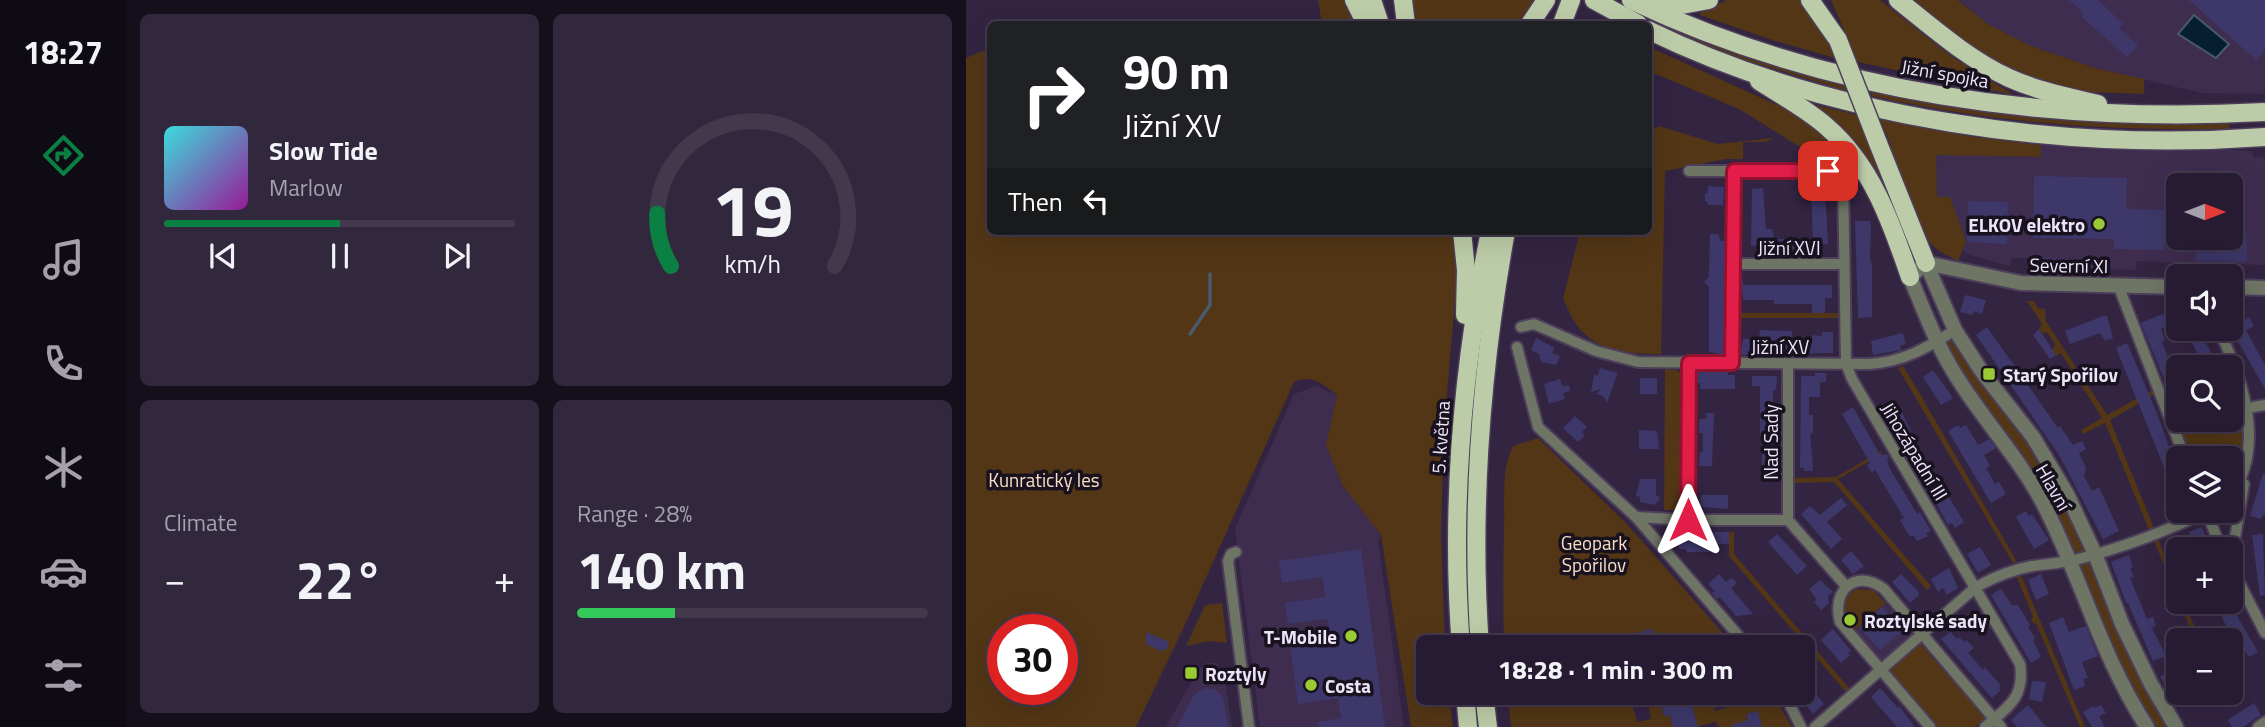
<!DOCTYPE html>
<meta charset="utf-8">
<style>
body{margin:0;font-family:"Titillium Web",sans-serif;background:#32283e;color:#f1f3f6;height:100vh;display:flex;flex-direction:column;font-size:26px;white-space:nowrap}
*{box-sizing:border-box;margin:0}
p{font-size:23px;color:#a4a1ac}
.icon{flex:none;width:38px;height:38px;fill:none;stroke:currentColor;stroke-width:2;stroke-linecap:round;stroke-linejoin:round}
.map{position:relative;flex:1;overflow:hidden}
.drawer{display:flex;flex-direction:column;gap:14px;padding:14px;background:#150f1c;width:840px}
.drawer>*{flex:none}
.guide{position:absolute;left:21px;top:21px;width:665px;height:214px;border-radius:10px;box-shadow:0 7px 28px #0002,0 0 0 2px #42394d;background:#202124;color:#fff;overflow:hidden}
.needle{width:46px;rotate:90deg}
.fabs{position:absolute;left:1200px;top:173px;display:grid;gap:14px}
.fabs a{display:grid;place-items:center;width:77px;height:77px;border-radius:10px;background:#261b32;box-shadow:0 7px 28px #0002,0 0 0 2px #42394d;font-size:35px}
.speed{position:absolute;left:21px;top:614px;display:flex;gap:14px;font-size:35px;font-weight:700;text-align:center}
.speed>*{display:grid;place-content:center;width:91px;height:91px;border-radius:50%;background:#261b32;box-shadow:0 7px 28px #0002,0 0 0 2px #42394d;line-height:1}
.speed .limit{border:10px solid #d22;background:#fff;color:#111}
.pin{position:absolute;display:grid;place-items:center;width:60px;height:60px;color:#fff;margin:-30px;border-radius:14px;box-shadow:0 4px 10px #0006}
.me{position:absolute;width:77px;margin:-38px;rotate:0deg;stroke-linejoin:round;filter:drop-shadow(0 0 5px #0008)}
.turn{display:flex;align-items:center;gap:24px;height:147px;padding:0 21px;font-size:32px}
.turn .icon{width:91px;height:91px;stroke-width:2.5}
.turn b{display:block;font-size:49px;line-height:60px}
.then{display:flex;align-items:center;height:66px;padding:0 21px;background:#0003;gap:14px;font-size:26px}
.big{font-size:52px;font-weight:700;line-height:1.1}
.drawer .card{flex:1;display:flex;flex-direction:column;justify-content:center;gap:10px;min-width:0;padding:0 24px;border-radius:10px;background:#32283e}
.drawer .dial{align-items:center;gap:0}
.dial svg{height:182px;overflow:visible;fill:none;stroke:#42394d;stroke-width:7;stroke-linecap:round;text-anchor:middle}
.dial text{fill:#f1f3f6;stroke:none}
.song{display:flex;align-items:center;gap:21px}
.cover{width:84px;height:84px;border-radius:10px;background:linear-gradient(135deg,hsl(180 70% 55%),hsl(300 70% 35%))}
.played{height:7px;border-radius:4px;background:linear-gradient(90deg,#0b8043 50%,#42394d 50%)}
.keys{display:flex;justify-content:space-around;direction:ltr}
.heat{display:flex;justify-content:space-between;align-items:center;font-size:38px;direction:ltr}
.charge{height:10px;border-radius:5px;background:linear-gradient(90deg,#34c759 28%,#42394d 0)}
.drawer .tiles{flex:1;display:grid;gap:14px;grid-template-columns:repeat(2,1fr)}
.trip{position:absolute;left:450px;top:635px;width:399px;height:70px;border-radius:10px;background:#261b32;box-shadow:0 7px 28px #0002,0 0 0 2px #42394d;font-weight:700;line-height:70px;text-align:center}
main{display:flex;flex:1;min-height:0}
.tabs{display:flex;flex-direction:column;width:126px;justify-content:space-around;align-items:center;background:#0f0b14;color:#a4a1ac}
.tabs .icon{width:49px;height:49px}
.tabs .selected{color:#0b8043}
.tabs b{font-size:32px;color:#f1f3f6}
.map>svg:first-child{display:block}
.built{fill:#3f2d50;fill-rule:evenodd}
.green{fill:#523616;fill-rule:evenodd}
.water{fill:#051e32;stroke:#4a596d;stroke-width:2}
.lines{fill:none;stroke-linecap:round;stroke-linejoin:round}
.stream{stroke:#4a596d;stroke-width:3.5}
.building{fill:#3d3869}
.minor-casing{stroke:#4d3f5b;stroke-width:14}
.tertiary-casing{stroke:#4d3f5b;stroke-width:18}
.trunk-casing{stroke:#4d3f5b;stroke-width:21}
.minor{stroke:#6e7565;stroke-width:10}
.tertiary{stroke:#6e7565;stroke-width:14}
.trunk{stroke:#bdcca8;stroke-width:18}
.trunk-bridge-casing{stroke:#4d3f5b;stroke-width:21;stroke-linecap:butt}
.trunk-bridge{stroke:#bdcca8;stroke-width:18}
.route-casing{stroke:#92132f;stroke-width:18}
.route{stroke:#e11d48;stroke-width:12}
.poi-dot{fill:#9acb34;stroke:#18111e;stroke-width:2.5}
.labels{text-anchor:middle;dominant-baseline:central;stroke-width:7;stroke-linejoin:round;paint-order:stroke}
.street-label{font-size:19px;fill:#ece3f7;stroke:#18111e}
.poi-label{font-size:19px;font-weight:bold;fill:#ece3f7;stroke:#18111e;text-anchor:start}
.park-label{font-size:19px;fill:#f8ddc4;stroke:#18111e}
</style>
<main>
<nav class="tabs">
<b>18:27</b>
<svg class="icon selected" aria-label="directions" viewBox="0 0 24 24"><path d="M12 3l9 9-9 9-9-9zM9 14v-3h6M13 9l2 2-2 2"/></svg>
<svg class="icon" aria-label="music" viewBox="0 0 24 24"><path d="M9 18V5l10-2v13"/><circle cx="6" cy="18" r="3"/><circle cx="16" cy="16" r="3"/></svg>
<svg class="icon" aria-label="phone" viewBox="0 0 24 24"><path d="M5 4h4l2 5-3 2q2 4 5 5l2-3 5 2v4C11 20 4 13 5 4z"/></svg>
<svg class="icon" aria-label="climate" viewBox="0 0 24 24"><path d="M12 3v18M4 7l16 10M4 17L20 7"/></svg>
<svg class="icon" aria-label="car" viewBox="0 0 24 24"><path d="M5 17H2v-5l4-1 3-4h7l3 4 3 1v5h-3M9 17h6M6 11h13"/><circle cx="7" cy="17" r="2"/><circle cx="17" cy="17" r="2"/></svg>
<svg class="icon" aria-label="filters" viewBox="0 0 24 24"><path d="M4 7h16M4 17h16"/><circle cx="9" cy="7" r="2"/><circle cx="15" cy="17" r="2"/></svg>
</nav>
<section class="drawer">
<div class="tiles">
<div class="card">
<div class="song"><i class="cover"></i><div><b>Slow Tide</b><p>Marlow</p></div></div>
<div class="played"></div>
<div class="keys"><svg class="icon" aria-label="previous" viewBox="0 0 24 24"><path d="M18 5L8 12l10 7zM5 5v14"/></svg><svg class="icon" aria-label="pause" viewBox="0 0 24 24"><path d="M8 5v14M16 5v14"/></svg><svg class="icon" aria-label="next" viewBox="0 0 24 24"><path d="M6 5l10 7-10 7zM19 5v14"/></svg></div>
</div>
<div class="card dial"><svg viewBox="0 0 100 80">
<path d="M14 69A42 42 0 1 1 86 69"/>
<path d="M14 69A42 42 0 0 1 8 46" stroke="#0b8043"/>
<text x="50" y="56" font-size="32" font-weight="700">19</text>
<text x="50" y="72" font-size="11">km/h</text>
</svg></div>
<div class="card"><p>Climate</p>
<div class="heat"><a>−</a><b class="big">22°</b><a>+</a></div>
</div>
<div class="card"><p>Range · 28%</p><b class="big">140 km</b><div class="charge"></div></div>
</div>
</section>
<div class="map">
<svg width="1299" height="727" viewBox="0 0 1299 727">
<rect width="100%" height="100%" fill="#332442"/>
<g class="built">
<path d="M993,0H1299V94L1236,93L1129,68L1065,46L1022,24Z"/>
<path d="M1075,145L1286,151L1287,157L1299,158V265L1170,261V270L1066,268L1065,258H1046L1044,266L1000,254L997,249L1000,241L971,197L970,154L1075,157ZM1213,186H1265V238H1213Z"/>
<path d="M351,386L371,395L360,445L398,512L415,535L412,541L438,727H294L269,529L328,394Z"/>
<path d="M920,603L947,634L916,661L889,630Z"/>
<path d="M240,663H250L258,673L266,727H200L231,672Z"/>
</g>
<g class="green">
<path d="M352,0H379L392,24H356Z"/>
<path d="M444,0H567L555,24H448Z"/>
<path d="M761,0H833C851,16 861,36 869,58L809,41L734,15V13Z"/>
<path d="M865,0H914L986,57L1048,95L892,62Z"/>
<path d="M940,0H992L1022,24L1065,46L1129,68L1178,79V94C1143,92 1106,94 1071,83C1024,69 979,28 940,0Z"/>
<path d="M676,15C741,45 810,65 879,84L881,91L759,54L717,37Z"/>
<path d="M683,47L822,110L851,129L884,162H858L773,109L690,74L683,78Z"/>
<path d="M24,48V231H487L491,278L478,427L475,531L479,647L462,648V693H483L487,727H445L415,535L377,486L360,445L371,395C356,384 347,374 328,382L217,629L170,727H0V58ZM37,630H96V690H37Z"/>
<path d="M903,89C1022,117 1142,127 1263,123V129C1139,131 1027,123 906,96Z"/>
<path d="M850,105L891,115L920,184L917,186L910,172L889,143Z"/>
<path d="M914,119L1002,136L1075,145V157L970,155L971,197H984L1000,242L992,261L973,251L959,238L922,147L925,145Z"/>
<path d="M693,126L752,144L807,138L800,142H777V159H760L699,171L695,354C666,355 632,352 613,328C606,320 602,308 597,299L614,231H682L683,133Z"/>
<path d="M1061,301H1068L1072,308L1079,309L1080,321L1141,415L1187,390L1188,395L1144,420L1188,528L1183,530L1139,423L1117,434L1115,430L1136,418L1095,353L1089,356L1086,352L1089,344L1081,332L1077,334L1073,329L1076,324Z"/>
<rect x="771" y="313" width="102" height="5"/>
<path d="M986,337L1074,461L1092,490L1121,550L1119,553L1108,554L1059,462L1004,386L977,342Z"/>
<path d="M937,366L954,394L1051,562L1047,563L932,368Z"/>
<path d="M699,369L710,370L718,375L717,505L711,510H698Z"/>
<path d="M1287,412L1290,434L1283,464L1265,469V458H1227L1212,427L1250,420H1265V417Z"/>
<path d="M572,438L661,524L769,647H730L727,638L691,647L686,629L670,633L673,647L538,648C537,607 537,567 538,527C539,501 535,469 547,446Z"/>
<path d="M915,451L916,454L872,479L965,586L961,590L868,482L829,483V478L870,477Z"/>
<path d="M763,532H768V554L884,689L880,692L763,556Z"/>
<path d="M1192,539L1213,591V602H1217L1235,640H1229L1188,541Z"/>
<path d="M1123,560L1125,561L1152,635L1182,693L1202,727H1186L1141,640L1113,566L1112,563Z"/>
<path d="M1054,573L1119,727H1114L1070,623L1068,624L1065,619L1067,617L1050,575Z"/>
<path d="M890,589L907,590L920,603L889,630C877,615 872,601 890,589Z"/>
<path d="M256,603L261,643L244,641L220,646L239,605Z"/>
<path d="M954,643L1019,718L1009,727H972L923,670Z"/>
<path d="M541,693H675L664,696L671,722L685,719L680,693H692L699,709L696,710L698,716L704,715L707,727H545Z"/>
<path d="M723,693L731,699L745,695L749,711L761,708L757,693H801L799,696L804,701L807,698L803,693H806L826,727H796L791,711L780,714L782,727H753L749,722L730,727Z"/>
</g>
<path class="water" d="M1228,15L1263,44L1250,58L1212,34Z"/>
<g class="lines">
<path class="stream" d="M224,334L244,305V274"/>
</g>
<g class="building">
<path d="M1103,0H1132L1157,24L1153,28L1172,45L1161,57L1116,17V11Z"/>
<path d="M1223,0H1299V50L1290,60Z"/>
<path d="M1068,176L1161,178L1160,209L1210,210L1209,239L1199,238L1198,250L1148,249V239L1067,238Z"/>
<path d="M742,186L758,187L757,205H742V202H739V193H742Z"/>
<path d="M797,188L800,229H806L809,239H830V250H800V245L785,246L786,189Z"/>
<path d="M845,188H859L862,244H847Z"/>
<path d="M1002,201L1042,202L1041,244L1001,242Z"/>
<path d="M889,221H904L905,226L904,259L906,264V317L892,318Z"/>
<path d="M1265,233H1281V262L1230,261V238H1265Z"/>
<path d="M744,234H752L755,241H759L758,355L743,352V287L738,282L743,277Z"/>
<path d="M1072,258L1134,260V268L1072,266Z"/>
<path d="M775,279H777V285H866V298H859V313H846V304H808V300H777Z"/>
<path d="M999,295L1020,300L1016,314L1008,311L1007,315L994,312Z"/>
<path d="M1199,313L1205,324L1195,329L1199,340L1196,342L1202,357L1205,356L1208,363L1209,362L1213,372L1198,379L1175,323Z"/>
<path d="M1271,314L1276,322L1283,317L1288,326L1280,330L1299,365V389L1265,329V318Z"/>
<path d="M1137,316H1141L1147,338L1139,341L1134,333L1104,344L1099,331Z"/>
<path d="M1021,327L1092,428L1094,426L1107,445L1116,441L1120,449L1113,453L1120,468L1118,476L1126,491L1133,487L1153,531L1137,539L1093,455L1010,335Z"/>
<path d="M1073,329L1090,355L1084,359L1067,335Z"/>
<path d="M1219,329H1232L1254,368H1239Z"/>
<path d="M794,330L826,331V340H846V335L856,336V332H867V353L817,354V351H791L788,355H774L777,339H793Z"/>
<path d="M937,333L940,344L934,346L935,350L907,355L905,341Z"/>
<path d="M570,338L589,348L586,353L594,356L590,365L575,362L573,354L565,350Z"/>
<path d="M1161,343L1191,413L1209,463L1213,462V504L1150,348Z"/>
<path d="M634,368L651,373L652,372L641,403L637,396L630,394L635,389L625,392L628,375L632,376Z"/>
<path d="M967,370L987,398L975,405L957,377Z"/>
<path d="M748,371H762V375H769V389H734V383H730V372H748Z"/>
<path d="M849,373H860V382H854V397H843V415H847V430L846,434H844L847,468L846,471H838V468H834L835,376H849Z"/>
<path d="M786,376H811L810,390H807V414H811L812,422V436H810L811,453L809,468H796V453H799V436H794V386H786Z"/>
<rect x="674" y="378" width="17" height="16"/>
<path d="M594,379L596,386L603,385L604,391L597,393L599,399L583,404L578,384Z"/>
<path d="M887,407L914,455L921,454L923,458L921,460L924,469L951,514L954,512L965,531L960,533L962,536L951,541L947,535L944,537L934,520L938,518L909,470L906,473L901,465L904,463L876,414Z"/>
<path d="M934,409L946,433L934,439L924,420L929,417L927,413Z"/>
<path d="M740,413H748L746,466H733L734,452H737V433H733V423L734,419H740Z"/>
<path d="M609,416L621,427L616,432L619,435L612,442L597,428Z"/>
<path d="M992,425L994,428L1000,425L1012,445L1023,439L1030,448L1018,455L1024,466L1020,468L1029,484L1033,482L1040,494L1025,503L982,431Z"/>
<path d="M673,430L691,431L693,449H673Z"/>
<path d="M953,448L998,522L989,528L986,523L982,525L943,454Z"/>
<path d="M1297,473L1299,474V515H1297L1295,519L1284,516Z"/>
<path d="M674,479H690V495L694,498L689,505L674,502V497L670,496Z"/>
<path d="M735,495H762V509L734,507Z"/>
<path d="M875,498L881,505L861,522L876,539L865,549L835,514L844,506L854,515Z"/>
<path d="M1060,511L1063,516L1066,514L1083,540L1068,549L1050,517Z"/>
<path d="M1236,527L1241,540L1243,550H1230L1223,532Z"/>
<path d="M709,532H763V544H744V552H721L720,549H713V541H709Z"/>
<path d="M811,534L841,566L831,575L802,542Z"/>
<path d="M1297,534L1299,595L1294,596L1286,535Z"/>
<path d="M1014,547L1025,565L1012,573L1001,554Z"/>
<path d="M395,549L419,727H353L352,722L375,718L372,698L332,704L324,645L364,639L362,619L322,624L319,603L359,597L356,577L316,583L313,561Z"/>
<path d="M885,551L898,566L887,574L875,560Z"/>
<path d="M1163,555L1167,567L1164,568L1168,577L1164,578L1181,619L1187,617L1190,626L1186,628L1200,656L1187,661L1162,603H1160L1145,562Z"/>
<path d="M983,568L992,588L981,595L977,588L972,592L965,579Z"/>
<path d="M753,574L760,582L766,578L771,583L765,588L787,614L770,616L754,597L751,599L746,593L749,591L742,584Z"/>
<path d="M935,574L953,592V595L944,603L926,582Z"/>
<path d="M1075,574L1083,594L1070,600L1062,580Z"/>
<path d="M854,580L867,592L862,596L863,603L855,610L848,602L851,600L843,589Z"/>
<path d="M1035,589L1046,605H1052L1064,625L1062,627L1069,638L1067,640L1075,657L1065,663L1025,595Z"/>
<path d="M1251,602H1263L1292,652L1283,657L1274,643L1265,648V629L1263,630L1257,620Z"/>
<path d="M916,607L937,630L914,650L893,627Z"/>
<path d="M1097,617L1103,632L1120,626L1132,656L1116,662L1122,678L1117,679L1119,686L1108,690L1083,623Z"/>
<path d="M686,629L691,648H673L670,633Z"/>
<path d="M867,629L885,651L882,653L884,655L875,663L855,640Z"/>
<path d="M180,632L201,641L203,644L201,649L195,651L180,644Z"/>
<path d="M984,632L991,639L993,637L998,642L1000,640L1008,648L1002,653L1017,670L1019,667L1035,686L1033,688L1035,690L1026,698L975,639Z"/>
<path d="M1207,668L1213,679V693L1219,694V698L1210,703L1194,677Z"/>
<path d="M1066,681L1080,682L1076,702L1063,699Z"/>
<path d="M842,685L858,704L847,714L834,697L836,695V689Z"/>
<path d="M238,688L249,689L257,697L262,727H211L228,695Z"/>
<path d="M914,688L932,708L934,707L949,727H931L905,697Z"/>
<path d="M692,693H742L743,696L725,701L732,727H707L704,715L698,716Z"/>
<path d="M1288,703L1295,715L1277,727H1266L1262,720Z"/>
<path d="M1062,705L1080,727H1051L1045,720Z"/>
<path d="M1135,705L1140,713L1133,716L1139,727H1126L1117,712L1128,706L1129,708Z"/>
<path d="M792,711L796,727H766V725L782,720L780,714Z"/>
</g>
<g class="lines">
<defs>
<g id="minor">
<path d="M723,171H877L880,364L886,379L1054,664C1059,698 1042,707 1019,727"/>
<path d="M767,264H878"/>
<path d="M1152,285L1219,458"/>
<path d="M555,327L568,324L630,351L672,362L903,364C937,362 961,348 989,330"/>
<path d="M1252,329C1279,382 1299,447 1265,496"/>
<path d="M551,347L572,427L670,517L783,648"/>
<path d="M766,363L768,171"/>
<path d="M822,364V520"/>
<path d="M1265,411L1299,405"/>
<path d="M1205,423L1221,420"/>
<path d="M1240,511L1256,550"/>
<path d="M670,517L722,520H822"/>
<path d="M722,520V363"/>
<path d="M822,520L880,586"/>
<path d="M270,552L265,554L262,561L283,727"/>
<path d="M1267,570L1299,633"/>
<path d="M1269,575V538L1278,484"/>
<path d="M818,693L835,727"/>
<path d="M849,727L1010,587C1028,577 1045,570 1066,566C1080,564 1095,563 1109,560C1154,548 1200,532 1241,511"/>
<path d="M964,727L874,622C865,590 890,568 918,589L1035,727"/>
<path d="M1292,727L1299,722"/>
</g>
<g id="tertiary">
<path d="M960,263L944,277C959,313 972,349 994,382C1021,424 1055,461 1078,505C1116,579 1135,657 1181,727"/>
<path d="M960,263L989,330L1016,372L1067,437L1101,494L1129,554L1156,624L1185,684L1210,727"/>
<path d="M960,263L1055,283L1213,287"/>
<path d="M1265,287L1299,288"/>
</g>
<g id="trunk">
<path d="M388,0L400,24"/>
<path d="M406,0L414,24"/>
<path d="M437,0L440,24"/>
<path d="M628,0L672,24"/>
<path d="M665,0C861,93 1084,124 1299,112"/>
<path d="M688,0L716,5L743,0"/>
<path d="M844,0L872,40"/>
<path d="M932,0C967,28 1002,59 1043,78C1072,91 1102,97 1132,104"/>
<path d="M564,24L580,0"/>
<path d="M596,24L605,0"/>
<path d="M682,30C864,119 1099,152 1299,137"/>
<path d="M793,81C816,96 841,109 861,127C906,166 925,222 944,277"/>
<path d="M912,143L960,263"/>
<path d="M496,231L500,270L499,315"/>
<path d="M495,648C484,507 496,369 524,231"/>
<path d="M514,648C504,508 515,369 540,231"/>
<path d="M499,693L502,727"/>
<path d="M518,693L522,727"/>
</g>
</defs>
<use href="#minor" class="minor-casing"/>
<use href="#tertiary" class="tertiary-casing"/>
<use href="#trunk" class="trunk-casing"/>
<use href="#minor" class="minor"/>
<use href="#tertiary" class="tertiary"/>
<use href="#trunk" class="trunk"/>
<defs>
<path id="trunk-bridge" d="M872,40L912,143"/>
</defs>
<use href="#trunk-bridge" class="trunk-bridge-casing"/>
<use href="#trunk-bridge" class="trunk-bridge"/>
</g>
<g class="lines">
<defs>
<path id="route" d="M722,520L723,363H766L768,171H862"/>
</defs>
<use href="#route" class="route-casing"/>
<use href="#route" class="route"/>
</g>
<g class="poi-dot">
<circle cx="1133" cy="224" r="7"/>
<rect x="1016" y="367" width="14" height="14" rx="3.5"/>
<circle cx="884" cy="620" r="7"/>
<circle cx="385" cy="636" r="7"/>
<rect x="218" y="666" width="14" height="14" rx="3.5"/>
<circle cx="345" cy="685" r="7"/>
</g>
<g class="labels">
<g class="street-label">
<text transform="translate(979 73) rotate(10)">Jižní spojka</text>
<text x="823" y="247">Jižní XVI</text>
<text transform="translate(1103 265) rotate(1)">Severní XI</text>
<text x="814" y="346">Jižní XV</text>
<text transform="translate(474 437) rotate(-86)">5. května</text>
<text transform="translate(804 442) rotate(-90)">Nad Sady</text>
<text transform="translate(949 451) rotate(59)">Jihozápadní III</text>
<text transform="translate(1088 487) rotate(60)">Hlavní</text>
</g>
<g class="poi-label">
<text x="1119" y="224" text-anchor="end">ELKOV elektro</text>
<text x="1037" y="374">Starý Spořilov</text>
<text x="898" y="620">Roztylské sady</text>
<text x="371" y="636" text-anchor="end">T-Mobile</text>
<text x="239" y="673">Roztyly</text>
<text x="359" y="685">Costa</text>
</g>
<g class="park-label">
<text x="78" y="479">Kunratický les</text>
<text x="628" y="542">Geopark<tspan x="628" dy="22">Spořilov</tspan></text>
</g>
</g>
</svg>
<div class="fabs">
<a><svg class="needle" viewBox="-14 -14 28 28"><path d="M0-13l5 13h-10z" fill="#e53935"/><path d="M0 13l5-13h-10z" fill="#a4a1ac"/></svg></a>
<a><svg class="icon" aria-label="sound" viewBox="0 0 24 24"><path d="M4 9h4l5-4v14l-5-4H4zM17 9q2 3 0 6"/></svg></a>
<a><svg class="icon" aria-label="search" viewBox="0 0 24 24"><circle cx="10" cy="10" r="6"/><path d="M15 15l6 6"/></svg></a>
<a><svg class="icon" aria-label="layers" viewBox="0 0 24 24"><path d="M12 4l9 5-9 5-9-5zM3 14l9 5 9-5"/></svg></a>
<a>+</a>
<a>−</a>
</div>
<div class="speed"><div class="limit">30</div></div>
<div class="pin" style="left:862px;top:171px;background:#d93025"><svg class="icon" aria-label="arrive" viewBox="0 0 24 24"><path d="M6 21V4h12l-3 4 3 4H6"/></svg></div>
<svg class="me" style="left:722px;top:520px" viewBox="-20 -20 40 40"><path d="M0-17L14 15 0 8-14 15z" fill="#e11d48" stroke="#fff" stroke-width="4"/></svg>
<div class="trip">18:28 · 1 min · 300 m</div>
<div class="guide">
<div class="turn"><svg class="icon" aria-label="right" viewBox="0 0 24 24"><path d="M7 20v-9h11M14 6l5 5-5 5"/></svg><div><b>90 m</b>Jižní XV</div></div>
<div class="then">Then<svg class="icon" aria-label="left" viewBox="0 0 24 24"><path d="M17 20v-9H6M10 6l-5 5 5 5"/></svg></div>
</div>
</div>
</main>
